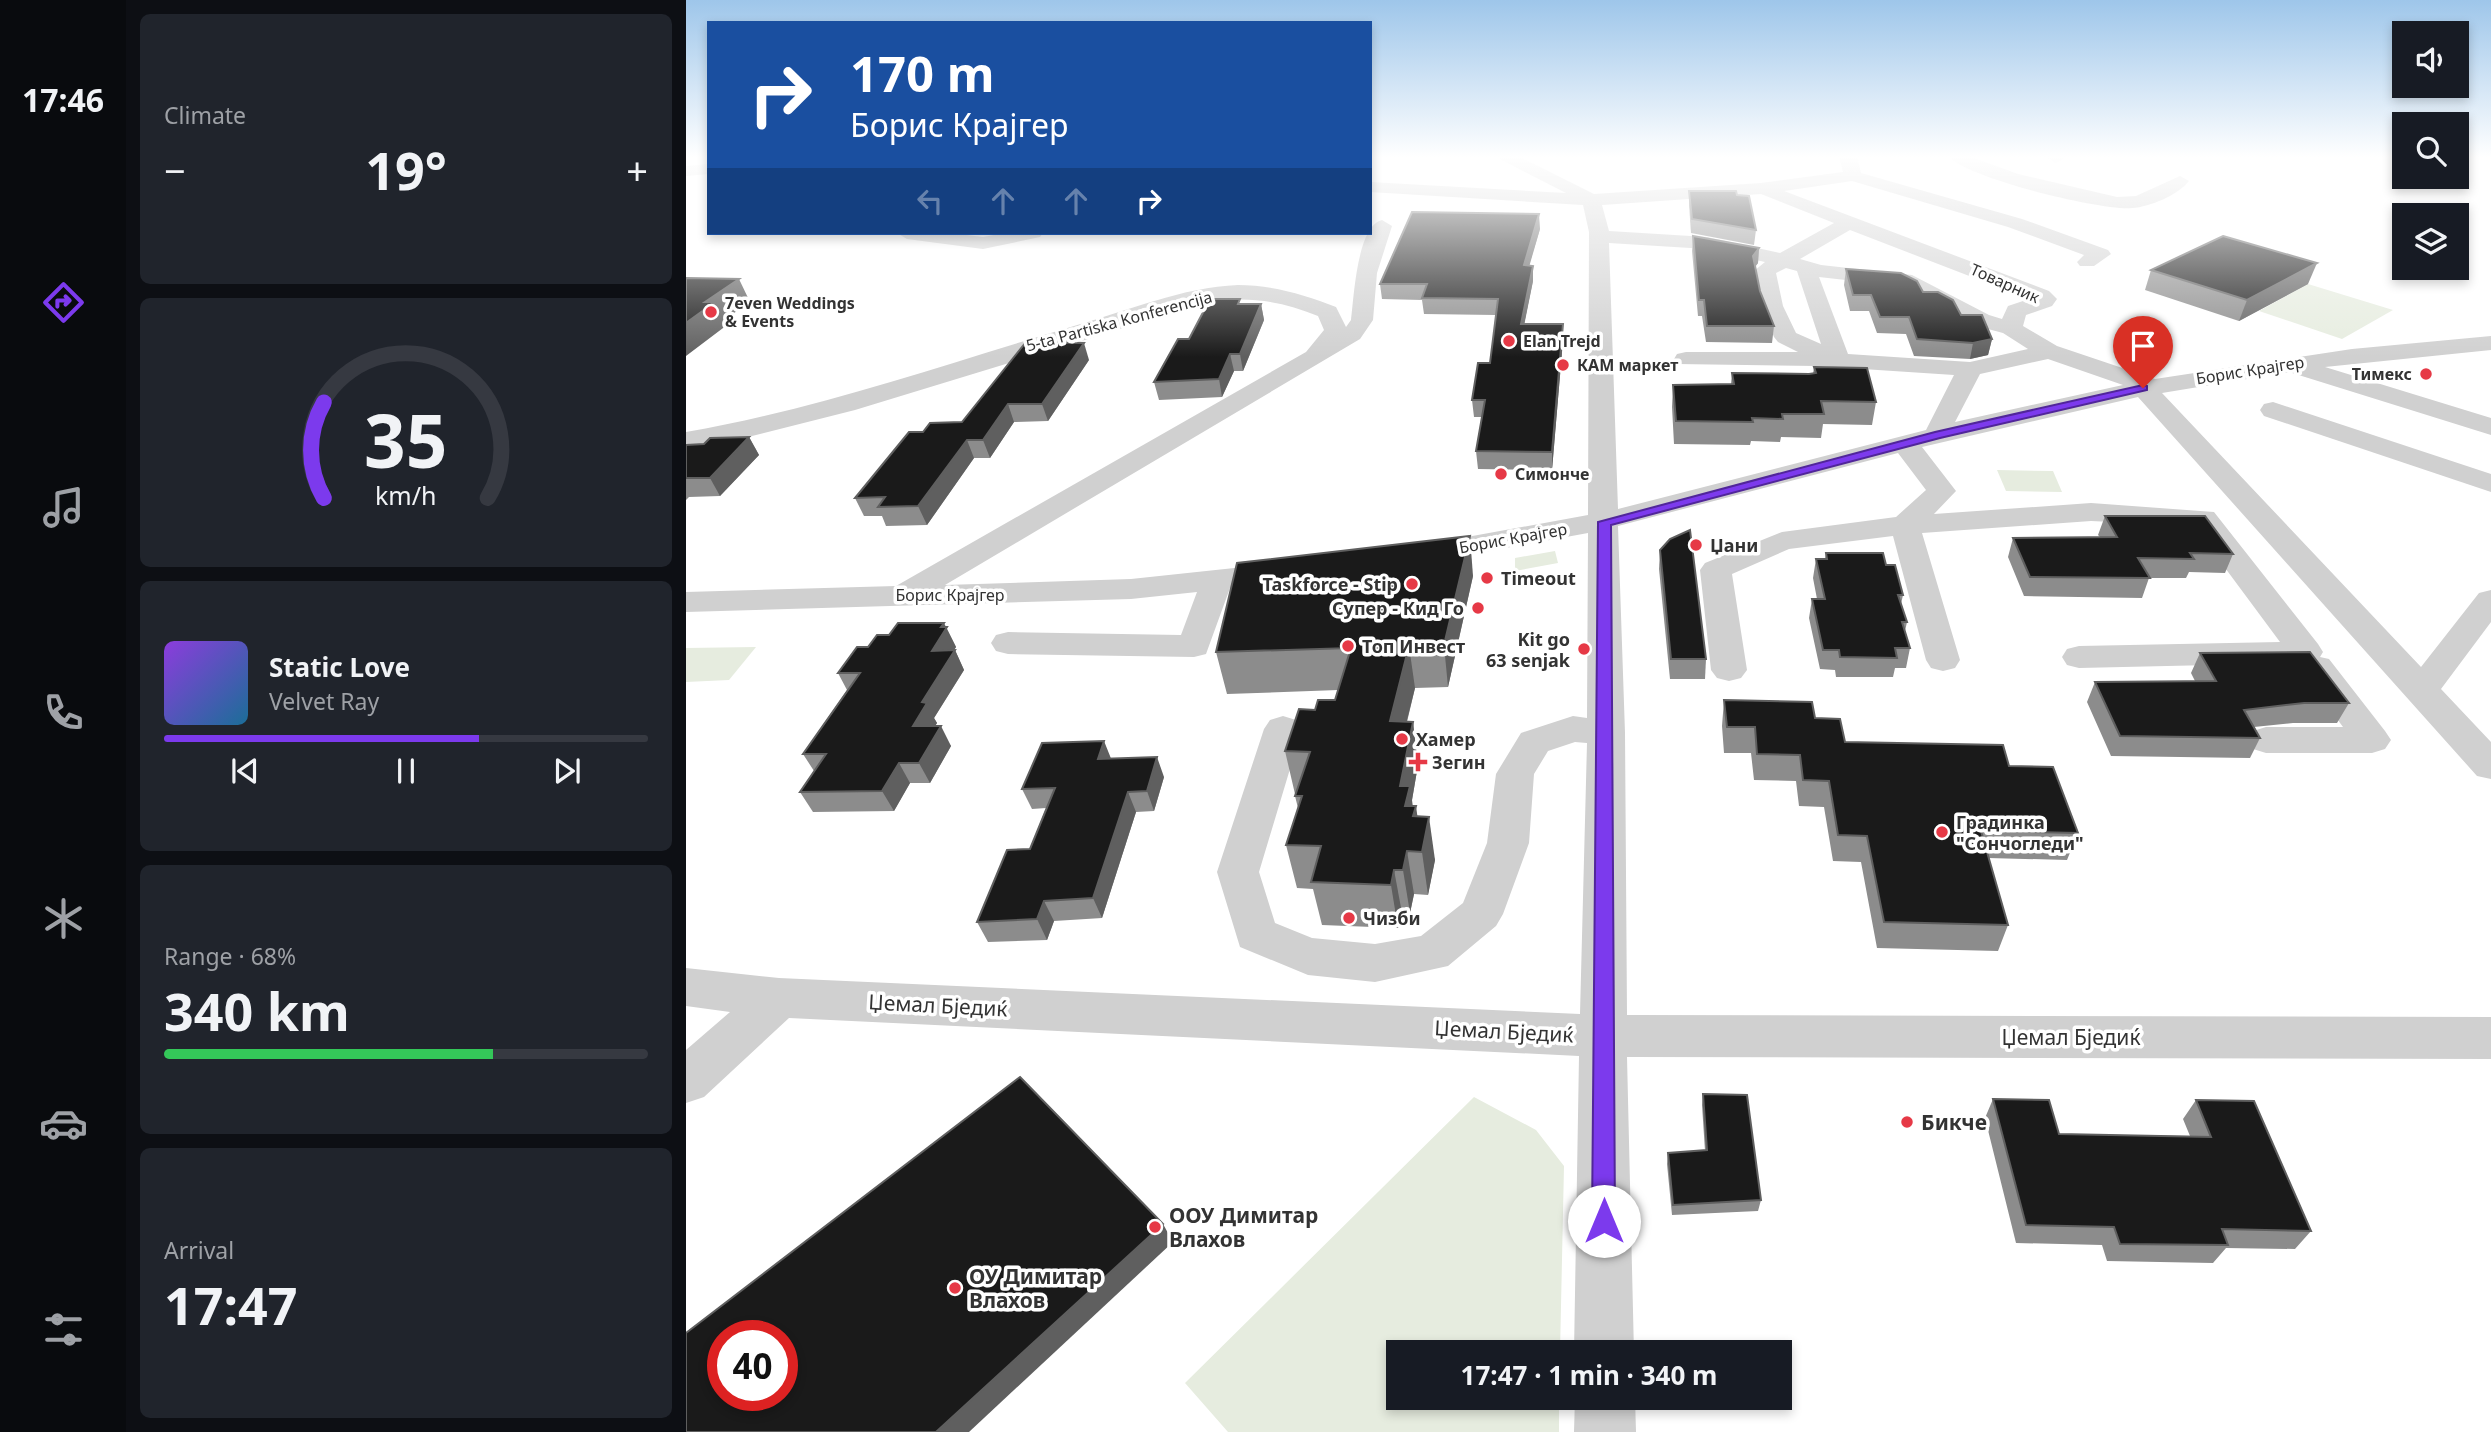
<!DOCTYPE html>
<meta charset="utf-8">
<style>
body{margin:0;font-family:"Noto Sans",sans-serif;background:#20242c;color:#f1f3f6;height:100vh;display:flex;flex-direction:column;font-size:26px;white-space:nowrap}
*{box-sizing:border-box;margin:0}
p{font-size:23px;color:#9ea1a6}
.icon{flex:none;width:38px;height:38px;fill:none;stroke:currentColor;stroke-width:2;stroke-linecap:round;stroke-linejoin:round}
.map{position:relative;flex:1;overflow:hidden}
.sheet{display:flex;flex-direction:column;gap:14px;padding:14px;background:#0d0f14;width:560px}
.sheet>*{flex:none}
.top-card{position:absolute;left:21px;top:21px;width:665px;height:214px;border-radius:0px;box-shadow:0 4px 10px #0003;background:#1a4fa0;color:#fff;overflow:hidden}
.tools{position:absolute;left:1706px;top:21px;display:grid;gap:14px}
.tools a{display:grid;place-items:center;width:77px;height:77px;border-radius:0px;background:#171b24;box-shadow:0 4px 10px #0003;font-size:35px}
.speed{position:absolute;left:21px;top:1320px;display:flex;gap:14px;font-size:35px;font-weight:700;text-align:center}
.speed>*{display:grid;place-content:center;width:91px;height:91px;border-radius:50%;background:#171b24;box-shadow:0 4px 10px #0003;line-height:1}
.speed .limit{border:10px solid #d22;background:#fff;color:#111}
.pin{position:absolute;display:grid;place-items:center;width:60px;height:60px;color:#fff;margin:-72px -30px;border-radius:50% 50% 50% 0;rotate:-45deg;box-shadow:0 0 7px #0007}
.pin .icon{rotate:45deg}
.me{position:absolute;width:77px;margin:-38px;rotate:0deg;stroke-linejoin:round;filter:drop-shadow(0 0 5px #0008)}
.turn{display:flex;align-items:center;gap:24px;height:147px;padding:0 28px;font-size:32px}
.turn .icon{width:91px;height:91px;stroke-width:2.5}
.turn b{display:block;font-size:49px;line-height:60px}
.lanes{display:flex;align-items:center;height:66px;padding:0 28px;background:#0003;justify-content:center;gap:35px;direction:ltr}
.lanes .off{opacity:.35}
.big{font-size:52px;font-weight:700;line-height:1.1}
.sheet .card{flex:1;display:flex;flex-direction:column;justify-content:center;gap:10px;min-width:0;padding:0 24px;border-radius:10px;background:#20242c}
.sheet .dial{align-items:center;gap:0}
.dial svg{height:182px;overflow:visible;fill:none;stroke:#363941;stroke-width:7;stroke-linecap:round;text-anchor:middle}
.dial text{fill:#f1f3f6;stroke:none}
.song{display:flex;align-items:center;gap:21px}
.cover{width:84px;height:84px;border-radius:10px;background:linear-gradient(135deg,hsl(270 70% 55%),hsl(200 70% 35%))}
.played{height:7px;border-radius:4px;background:linear-gradient(90deg,#7c3aed 65%,#363941 65%)}
.keys{display:flex;justify-content:space-around;direction:ltr}
.heat{display:flex;justify-content:space-between;align-items:center;font-size:38px;direction:ltr}
.charge{height:10px;border-radius:5px;background:linear-gradient(90deg,#34c759 68%,#363941 0)}
.trip{position:absolute;left:700px;top:1340px;width:406px;height:70px;border-radius:0px;background:#171b24;box-shadow:0 4px 10px #0003;font-weight:700;line-height:70px;text-align:center}
main{display:flex;flex:1;min-height:0}
.tab-bar{display:flex;flex-direction:column;width:126px;justify-content:space-around;align-items:center;background:#090b0e;color:#9ea1a6}
.tab-bar .icon{width:49px;height:49px}
.tab-bar .on{color:#7c3aed}
.tab-bar b{font-size:32px;color:#f1f3f6}
.map>svg:first-child{display:block}
.green{fill:#e6ecdf}
.lines{fill:none;stroke-linecap:round;stroke-linejoin:round}
.minor{fill:#d0d0d0;fill-rule:evenodd}
.wall{fill:#8c8c8c}
.shaded-wall{fill:#5f5f5f}
.building{fill:#1a1a1a;stroke:#5f5f5f;stroke-width:2;fill-rule:evenodd}
.route{fill:#7c3aed;stroke:#51269a;stroke-width:2}
.poi-dot{fill:#e63946;stroke:#fff;stroke-width:2.5}
.labels{text-anchor:middle;dominant-baseline:central;stroke-width:7;stroke-linejoin:round;paint-order:stroke}
.far-street-label{font-size:16px;fill:#333;stroke:#fff}
.far-poi-label{font-size:16px;font-weight:bold;fill:#333;stroke:#fff;text-anchor:start}
.poi-label{font-size:18px;font-weight:bold;fill:#333;stroke:#fff;text-anchor:start}
.near-street-label{font-size:21px;fill:#333;stroke:#fff}
.near-poi-label{font-size:21px;font-weight:bold;fill:#333;stroke:#fff;text-anchor:start}
</style>
<main>
<nav class="tab-bar">
<b>17:46</b>
<svg class="icon on" aria-label="directions" viewBox="0 0 24 24"><path d="M12 3l9 9-9 9-9-9zM9 14v-3h6M13 9l2 2-2 2"/></svg>
<svg class="icon" aria-label="music" viewBox="0 0 24 24"><path d="M9 18V5l10-2v13"/><circle cx="6" cy="18" r="3"/><circle cx="16" cy="16" r="3"/></svg>
<svg class="icon" aria-label="phone" viewBox="0 0 24 24"><path d="M5 4h4l2 5-3 2q2 4 5 5l2-3 5 2v4C11 20 4 13 5 4z"/></svg>
<svg class="icon" aria-label="climate" viewBox="0 0 24 24"><path d="M12 3v18M4 7l16 10M4 17L20 7"/></svg>
<svg class="icon" aria-label="car" viewBox="0 0 24 24"><path d="M5 17H2v-5l4-1 3-4h7l3 4 3 1v5h-3M9 17h6M6 11h13"/><circle cx="7" cy="17" r="2"/><circle cx="17" cy="17" r="2"/></svg>
<svg class="icon" aria-label="filters" viewBox="0 0 24 24"><path d="M4 7h16M4 17h16"/><circle cx="9" cy="7" r="2"/><circle cx="15" cy="17" r="2"/></svg>
</nav>
<section class="sheet">
<div class="card"><p>Climate</p>
<div class="heat"><a>−</a><b class="big">19°</b><a>+</a></div>
</div>
<div class="card dial"><svg viewBox="0 0 100 80">
<path d="M14 69A42 42 0 1 1 86 69"/>
<path d="M14 69A42 42 0 0 1 14 27" stroke="#7c3aed"/>
<text x="50" y="56" font-size="32" font-weight="700">35</text>
<text x="50" y="72" font-size="11">km/h</text>
</svg></div>
<div class="card">
<div class="song"><i class="cover"></i><div><b>Static Love</b><p>Velvet Ray</p></div></div>
<div class="played"></div>
<div class="keys"><svg class="icon" aria-label="previous" viewBox="0 0 24 24"><path d="M18 5L8 12l10 7zM5 5v14"/></svg><svg class="icon" aria-label="pause" viewBox="0 0 24 24"><path d="M8 5v14M16 5v14"/></svg><svg class="icon" aria-label="next" viewBox="0 0 24 24"><path d="M6 5l10 7-10 7zM19 5v14"/></svg></div>
</div>
<div class="card"><p>Range · 68%</p><b class="big">340 km</b><div class="charge"></div></div>
<div class="card"><p>Arrival</p><b class="big">17:47</b></div>
</section>
<div class="map">
<svg width="1805" height="1432" viewBox="0 0 1805 1432">
<rect width="100%" height="100%" fill="#fff"/>
<g class="green">
<path d="M1622,284L1707,310L1656,339L1573,311Z"/>
<path d="M1311,470L1367,471L1376,492L1320,491Z"/>
<path d="M869,551L872,563L829,571V558Z"/>
<path d="M70,647L43,680L0,682V648Z"/>
<path d="M788,1097L850,1130L878,1166L874,1353H712V1398H873V1432H542L499,1383Z"/>
</g>
<g class="lines">
<g class="minor">
<path d="M808,156H832L908,194L1075,183L1157,172L1153,156H1171L1175,173L1336,219L1422,250L1425,254L1408,266H1394L1391,262L1398,255L1322,227L1166,181L1098,191L1363,291L1371,299L1366,306L1340,315L1337,326L1371,346L1469,379L1666,349L1805,336V350L1639,367L1805,418V435L1603,372L1476,393L1735,667L1793,593L1805,590V622L1755,689L1805,742V779L1791,776L1452,397L1236,447L1270,491L1248,514L1405,503L1528,512L1632,644L1637,652L1634,657L1643,659L1699,731L1705,740L1699,749L1686,753H1580L1567,749L1561,740L1567,731L1580,727H1657L1613,667L1616,663L1393,668L1381,665L1376,657L1381,649L1393,646L1594,642L1508,526L1405,521L1236,533L1274,660L1269,668L1257,671L1245,668L1240,660L1207,536L1103,549L1046,574L1061,670L1055,678L1043,681L1031,678L1025,670L1014,570L1019,563L1096,532L1210,517L1240,490L1212,453L932,526L939,733L941,1015L1805,1017V1059L941,1057L948,1353H888L893,1056L103,1018L18,1097L0,1103V1050L44,1012L0,1006V968L93,978L894,1014L901,743L889,742L862,751L848,774L843,843L817,914L810,926L762,966L689,982L622,975L554,947L531,872L578,729L584,720L597,716L610,720L616,729L573,872L589,923L626,938L689,944L735,936L777,903L801,843L810,774L835,733L887,716L901,718L902,533L737,563L726,561L721,554L726,547L902,515L903,232L897,205L684,192V182L880,193ZM1075,194L1148,223L1094,253L1021,237L923,231L916,205ZM1164,230L1343,299L1322,306L1316,319L1303,315L1226,275L1135,265L1114,259ZM923,243L1021,249L1079,262L1068,271L1075,306L1088,337L1092,342L1112,352H1000L991,354L988,359L991,364L1131,366L1268,375L1240,430L932,509ZM1100,268L1111,271L1135,344L1110,333L1097,306L1090,273ZM1133,277L1213,286L1287,325L1317,333L1342,349L1284,362L1162,354ZM1362,359L1437,385L1269,422L1294,374Z"/>
<path d="M1262,156H1283L1332,174L1431,197L1450,196L1494,176L1503,181C1492,195 1464,207 1446,208C1416,211 1280,178 1262,156Z"/>
<path d="M1358,156H1377L1379,158L1370,163Z"/>
<path d="M23,164V174L0,176V166Z"/>
<path d="M696,220L706,226L691,273L687,320L674,339L259,585L445,579L596,563L607,566L612,573L607,580L544,588L520,654L508,657L322,654L310,651L305,643L310,635L322,632L495,635L511,592L445,599L0,612V592L210,586L620,352L638,330L632,316C596,301 562,296 523,302L169,410L54,439L0,448V432C133,409 259,364 388,326C441,311 497,287 552,285C586,285 619,295 650,307L660,327L665,320C668,297 671,226 696,220Z"/>
<path d="M211,233H265L297,237L318,233H357L354,237L297,249L221,239Z"/>
<path d="M1587,402L1805,474V492L1578,416L1574,410L1578,404Z"/>
<path d="M889,1398H949L950,1432H888Z"/>
</g>
</g>
<g class="wall">
<path d="M1003,191L1051,195L1070,230L1068,245L1005,233L1003,205Z"/>
<path d="M854,229L843,265L847,266V281L838,324H877V340L866,470L792,469L790,451L796,417H788L786,400L804,363L810,315L738,314L736,300L696,299L694,284Z"/>
<path d="M1007,236L1073,248L1072,263L1069,267L1074,291L1088,326L1086,343L1020,342L1016,316H1012L1006,251Z"/>
<path d="M1160,269L1237,292L1275,315L1306,339L1302,355L1284,359L1228,356L1220,334L1191,333L1183,311H1164L1158,285Z"/>
<path d="M1465,270L1622,284L1553,321L1459,290Z"/>
<path d="M555,304H575L578,320L557,371H548L536,397L473,400L468,382L503,339Z"/>
<path d="M403,360L362,421L328,422L304,458H288L241,525L200,526L196,516H178L169,498L237,432L276,422Z"/>
<path d="M1128,367L1190,402L1186,425L1137,424L1135,438L1095,437L1094,442L1065,441L1064,445L988,444L986,407L987,385L1045,384L1046,373L1123,374H1127Z"/>
<path d="M63,437L73,455L34,496L3,497L0,500V445L18,444Z"/>
<path d="M1419,516L1547,554L1539,573L1503,572L1500,578H1463L1456,598L1338,596L1322,557L1327,538L1414,537L1412,535Z"/>
<path d="M974,550L1020,659L1019,679H984L973,569Z"/>
<path d="M1140,553L1200,565L1217,595L1215,604L1221,622L1219,631L1224,648L1220,668H1209L1207,677H1150L1149,670L1134,669L1123,618L1126,599H1131L1127,578L1130,559H1139Z"/>
<path d="M787,576L762,687L729,688L721,722H727L732,765L726,800V806L749,860L742,895L728,894L724,913H716L712,928L636,925L627,889L611,888L600,845L612,808L609,796L610,794H609L599,751L629,710L649,700L652,690L541,694L530,652Z"/>
<path d="M260,627L270,647L268,650H269L278,670L248,718L251,723L249,726L265,746L244,783H224L208,811L127,812L114,792L128,771L117,754L161,690L152,673L182,647L203,635Z"/>
<path d="M1514,653L1663,703L1651,723H1607L1568,727L1574,738L1564,758L1425,756L1401,702L1409,682L1509,681L1505,673Z"/>
<path d="M1038,700L1129,718L1159,742L1323,766L1392,833L1381,860L1302,858L1322,925L1312,951L1191,948L1175,862L1147,861L1138,807L1113,806L1110,781L1068,780L1065,753H1038L1036,726Z"/>
<path d="M425,759L478,777L468,811L450,812L416,918L368,921L361,940L302,942L291,922L344,849L360,808L346,809L336,789Z"/>
<path d="M1017,1094L1075,1200L1072,1211L986,1215L981,1164L982,1153L1019,1151L1016,1105Z"/>
<path d="M1307,1099L1373,1134L1504,1136L1497,1119L1510,1100L1625,1231L1609,1249L1540,1248L1527,1263L1421,1261L1416,1245L1330,1243L1299,1118Z"/>
</g>
<g class="shaded-wall">
<path d="M853,214L854,229L839,281L838,265Z"/>
<path d="M1073,248L1072,263L1065,272L1067,256Z"/>
<path d="M1631,263L1622,284L1553,321L1561,300Z"/>
<path d="M847,266V281L835,341V324Z"/>
<path d="M53,279L64,302L38,320L41,325L0,356V323L19,302Z"/>
<path d="M575,304L578,320L557,371L554,354Z"/>
<path d="M877,324V340L866,470V452Z"/>
<path d="M1306,339L1302,355L1284,359L1287,343Z"/>
<path d="M398,343L403,360L362,421L356,404Z"/>
<path d="M544,354L548,371L536,397L533,379Z"/>
<path d="M322,404L328,422L304,458L297,440Z"/>
<path d="M63,437L73,455L34,496L24,478Z"/>
<path d="M281,440L288,458L241,525L232,506Z"/>
<path d="M784,536L787,576L762,687L758,645Z"/>
<path d="M258,623L270,647L255,670L246,651L255,627Z"/>
<path d="M723,646L729,688L710,764L704,721Z"/>
<path d="M269,650L278,670L248,718L251,723L237,746L227,726L236,702Z"/>
<path d="M727,722L732,765L726,800L728,815L730,806L736,849H726L714,786Z"/>
<path d="M255,726L265,746L244,783L233,763Z"/>
<path d="M418,741L426,761L412,759Z"/>
<path d="M471,757L478,777L468,811L461,791Z"/>
<path d="M213,763L224,783L208,811L196,791Z"/>
<path d="M442,792L450,812L416,918L407,898Z"/>
<path d="M743,817L749,860L742,895L736,852Z"/>
<path d="M721,851L728,894L724,913L717,870Z"/>
<path d="M708,870L716,913L712,928L705,885Z"/>
<path d="M358,901L368,921L361,940L351,919Z"/>
<path d="M477,1224L487,1242L283,1432H250Z"/>
</g>
<g class="building">
<path d="M1003,191H1050L1051,195L1063,196L1070,230L1006,219Z"/>
<path d="M726,212L853,214L838,265L847,266L835,324H877L866,452L790,451L799,400H786L792,363H804L812,299L736,298L741,284H694Z"/>
<path d="M1007,236L1073,248L1067,256L1074,291L1088,326H1021L1018,300H1013Z"/>
<path d="M1537,236L1631,263L1561,300L1465,270Z"/>
<path d="M1160,269L1215,273L1231,281L1237,292H1252L1267,300L1275,315H1296L1306,339L1287,343L1231,339L1223,317H1194L1185,295H1167Z"/>
<path d="M0,278L53,279L19,302H29L0,323Z"/>
<path d="M524,299H554L552,304H575L554,354H544L533,379L468,382L492,339H503Z"/>
<path d="M340,342L398,343L356,404H322L297,440H281L232,506L192,507L199,497L169,498L223,432H237L244,423L276,422Z"/>
<path d="M1128,367L1181,368L1190,402L1135,401L1138,414H1096L1097,419L1066,418L1067,422L990,421L987,385L1048,384L1046,373L1123,374L1130,373Z"/>
<path d="M63,437L24,478H0V445L18,444L24,438Z"/>
<path d="M1419,516H1519L1547,554L1504,553L1508,559L1452,558L1464,578L1344,577L1327,538L1431,537Z"/>
<path d="M1004,530L1020,659H985L974,550L984,539Z"/>
<path d="M784,536L758,645L723,646L704,721L727,722L714,786H724L719,806H730L727,816L743,817L736,852L721,851L717,870H708L705,885L625,882L635,846L600,845L616,796H609L624,752L599,751L613,709L629,710L632,700H649L665,648L530,652L551,563Z"/>
<path d="M1140,553H1197L1200,565H1209L1217,595H1212L1221,622H1216L1224,648H1209L1211,658L1154,657L1153,650H1137L1126,599H1139L1130,559H1141Z"/>
<path d="M212,623H258L255,627H261L246,651L269,650L236,702L241,703L227,726H255L233,763H213L196,791L114,792L140,754H117L174,673H152L171,647H182L191,635H203Z"/>
<path d="M1624,652L1663,703H1618L1558,710L1574,738L1434,736L1409,682L1530,681L1514,653Z"/>
<path d="M1038,700L1126,702L1129,718L1154,719L1159,742L1317,745L1323,766L1367,767L1392,833L1295,831L1322,925L1198,922L1181,836L1152,835L1143,781L1117,780L1114,755L1071,754L1069,727H1041Z"/>
<path d="M418,741L412,759L471,757L461,791L442,792L407,898L358,901L351,919L291,922L321,850L344,849L369,788L336,789L356,743Z"/>
<path d="M334,1077L477,1224L250,1432H0V1333ZM37,1335H96V1395H37Z"/>
<path d="M1017,1094L1061,1095L1075,1200L987,1205L982,1153L1021,1150Z"/>
<path d="M1307,1099L1363,1100L1373,1134L1525,1137L1510,1100L1568,1101L1625,1231L1536,1229L1542,1245L1434,1244L1428,1227L1340,1225Z"/>
</g>
<linearGradient id="sky" x2="0" y2="1"><stop stop-color="#9ec6ea"/><stop offset="0.44" stop-color="#fff"/><stop offset="1" stop-color="#fff" stop-opacity="0"/></linearGradient>
<rect width="1805" height="357" fill="url(#sky)"/>
<path class="route" d="M1457,385L1461,386V390L1254,438L925,525L929,1221L926,1229L918,1232L909,1229L906,1221L912,522L1249,432Z"/>
<g class="poi-dot">
<circle cx="25" cy="312" r="7"/>
<circle cx="823" cy="341" r="7"/>
<circle cx="877" cy="365" r="7"/>
<circle cx="1740" cy="374" r="7"/>
<circle cx="815" cy="474" r="7"/>
<circle cx="1010" cy="545" r="7"/>
<circle cx="801" cy="578" r="7"/>
<circle cx="726" cy="584" r="7"/>
<circle cx="792" cy="608" r="7"/>
<circle cx="662" cy="646" r="7"/>
<circle cx="898" cy="649" r="7"/>
<circle cx="716" cy="739" r="7"/>
<path d="M728.5 751.5h7v7h7v7h-7v7h-7v-7h-7v-7h7z"/>
<circle cx="1256" cy="832" r="7"/>
<circle cx="663" cy="918" r="7"/>
<circle cx="1221" cy="1122" r="7"/>
<circle cx="469" cy="1227" r="7"/>
<circle cx="269" cy="1288" r="7"/>
</g>
<g class="labels">
<g class="far-street-label">
<text transform="translate(1319 283) rotate(24)">Товарник</text>
<text transform="translate(433 321) rotate(-15)">5-ta Partiska Konferencija</text>
<text transform="translate(1564 370) rotate(-9)">Борис Крајгер</text>
<text transform="translate(827 538) rotate(-10)">Борис Крајгер</text>
<text x="264" y="595">Борис Крајгер</text>
</g>
<g class="far-poi-label">
<text x="39" y="303">7even Weddings<tspan x="39" dy="18">&amp; Events</tspan></text>
<text x="837" y="341">Elan Trejd</text>
<text x="891" y="365">КАМ маркет</text>
<text x="1726" y="374" text-anchor="end">Тимекс</text>
<text x="829" y="474">Симонче</text>
</g>
<g class="poi-label">
<text x="1024" y="545">Џани</text>
<text x="815" y="578">Timeout</text>
<text x="712" y="584" text-anchor="end">Taskforce - Stip</text>
<text x="778" y="608" text-anchor="end">Супер - Кид Го</text>
<text x="884" y="639" text-anchor="end">Kit go<tspan x="884" dy="21">63 senjak</tspan></text>
<text x="676" y="646">Топ Инвест</text>
<text x="730" y="739">Хамер</text>
<text x="746" y="762">Зегин</text>
<text x="1270" y="822">Градинка<tspan x="1270" dy="21">"Сончогледи"</tspan></text>
<text x="677" y="918">Чизби</text>
</g>
<g class="near-street-label">
<text transform="translate(252 1005) rotate(3)">Џемал Бједиќ</text>
<text transform="translate(818 1031) rotate(3)">Џемал Бједиќ</text>
<text x="1385" y="1037">Џемал Бједиќ</text>
</g>
<g class="near-poi-label">
<text x="1235" y="1122">Бикче</text>
<text x="483" y="1215">ООУ Димитар<tspan x="483" dy="24">Влахов</tspan></text>
<text x="283" y="1276">ОУ Димитар<tspan x="283" dy="24">Влахов</tspan></text>
</g>
</g>
</svg>
<div class="tools">
<a><svg class="icon" aria-label="sound" viewBox="0 0 24 24"><path d="M4 9h4l5-4v14l-5-4H4zM17 9q2 3 0 6"/></svg></a>
<a><svg class="icon" aria-label="search" viewBox="0 0 24 24"><circle cx="10" cy="10" r="6"/><path d="M15 15l6 6"/></svg></a>
<a><svg class="icon" aria-label="layers" viewBox="0 0 24 24"><path d="M12 4l9 5-9 5-9-5zM3 14l9 5 9-5"/></svg></a>
</div>
<div class="speed"><div class="limit">40</div></div>
<div class="pin" style="left:1457px;top:388px;background:#d93025"><svg class="icon" aria-label="arrive" viewBox="0 0 24 24"><path d="M6 21V4h12l-3 4 3 4H6"/></svg></div>
<svg class="me" style="left:918px;top:1221px" viewBox="-20 -20 40 40"><circle r="19" fill="#fff"/><path d="M0-13L10 11 0 6-10 11z" fill="#7c3aed"/></svg>
<div class="trip">17:47 · 1 min · 340 m</div>
<div class="top-card">
<div class="turn"><svg class="icon" aria-label="right" viewBox="0 0 24 24"><path d="M7 20v-9h11M14 6l5 5-5 5"/></svg><div><b>170 m</b>Борис Крајгер</div></div>
<div class="lanes"><svg class="icon off" aria-label="left" viewBox="0 0 24 24"><path d="M17 20v-9H6M10 6l-5 5 5 5"/></svg><svg class="icon off" aria-label="ahead" viewBox="0 0 24 24"><path d="M12 20V5M6 11l6-6 6 6"/></svg><svg class="icon off" aria-label="ahead" viewBox="0 0 24 24"><path d="M12 20V5M6 11l6-6 6 6"/></svg><svg class="icon" aria-label="right" viewBox="0 0 24 24"><path d="M7 20v-9h11M14 6l5 5-5 5"/></svg></div>
</div>
</div>
</main>
